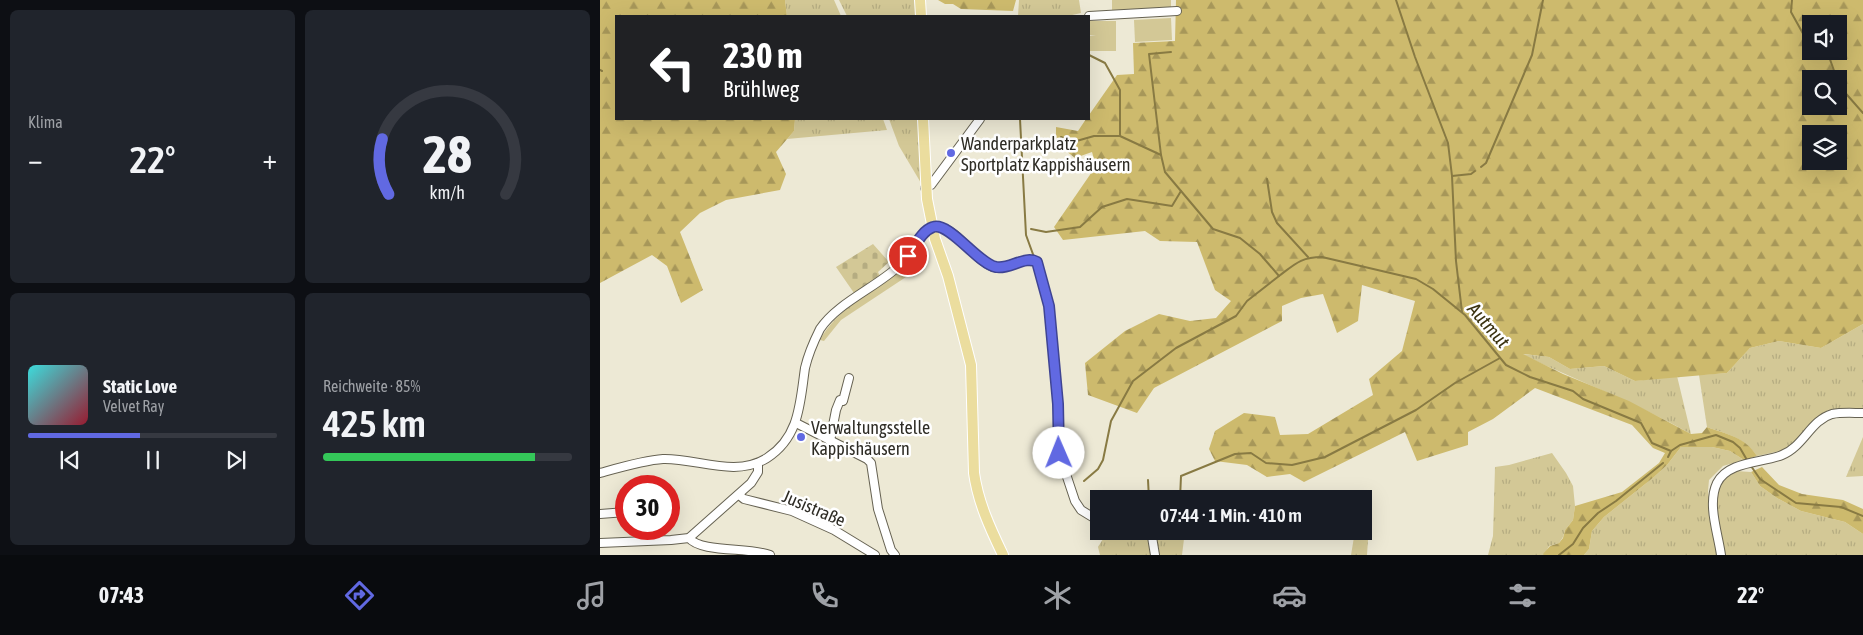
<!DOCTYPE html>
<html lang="de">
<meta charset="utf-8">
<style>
body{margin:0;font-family:"Asap Condensed",sans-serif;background:#20242c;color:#f1f3f6;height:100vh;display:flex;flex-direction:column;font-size:19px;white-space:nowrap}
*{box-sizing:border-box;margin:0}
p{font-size:16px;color:#9ea1a6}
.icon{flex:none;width:28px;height:28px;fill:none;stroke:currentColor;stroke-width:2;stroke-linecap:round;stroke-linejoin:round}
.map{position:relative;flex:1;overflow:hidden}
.details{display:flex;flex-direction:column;gap:10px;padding:10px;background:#0d0f14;width:600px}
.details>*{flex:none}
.top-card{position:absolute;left:15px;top:15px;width:475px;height:105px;border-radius:0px;box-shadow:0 5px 20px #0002;background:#202124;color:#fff;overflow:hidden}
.tools{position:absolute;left:1202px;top:15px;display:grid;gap:10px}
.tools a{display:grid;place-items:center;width:45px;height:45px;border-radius:0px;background:#171b24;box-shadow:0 5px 20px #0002;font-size:25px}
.speed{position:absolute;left:15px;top:475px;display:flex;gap:10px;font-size:25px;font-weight:700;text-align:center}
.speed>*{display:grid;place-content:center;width:65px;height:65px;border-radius:50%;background:#171b24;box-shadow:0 5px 20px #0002;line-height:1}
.speed .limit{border:8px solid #d22;background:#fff;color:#111}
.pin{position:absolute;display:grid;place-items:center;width:42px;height:42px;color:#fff;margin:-21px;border:2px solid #fff;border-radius:50%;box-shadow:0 1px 5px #0007}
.me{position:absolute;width:55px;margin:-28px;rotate:359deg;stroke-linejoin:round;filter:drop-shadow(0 0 4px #0008)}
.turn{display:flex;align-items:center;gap:18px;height:105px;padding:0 25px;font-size:22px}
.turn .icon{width:65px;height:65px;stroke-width:2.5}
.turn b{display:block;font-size:35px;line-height:42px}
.big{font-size:38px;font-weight:600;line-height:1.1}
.details .widget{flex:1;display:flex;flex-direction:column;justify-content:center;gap:8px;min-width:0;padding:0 18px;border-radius:8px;background:#20242c}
.details .dial{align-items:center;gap:0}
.dial svg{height:130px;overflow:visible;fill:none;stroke:#363941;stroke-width:7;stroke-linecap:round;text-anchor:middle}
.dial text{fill:#f1f3f6;stroke:none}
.song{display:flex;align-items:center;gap:15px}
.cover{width:60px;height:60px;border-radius:8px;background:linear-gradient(135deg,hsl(180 70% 55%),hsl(350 70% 35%))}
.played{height:5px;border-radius:2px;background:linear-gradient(90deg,#6169e2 45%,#363941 45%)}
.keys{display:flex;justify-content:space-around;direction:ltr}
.heat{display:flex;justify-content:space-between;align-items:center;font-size:28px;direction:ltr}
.charge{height:8px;border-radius:4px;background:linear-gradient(90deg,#34c759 85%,#363941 0)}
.details .tiles{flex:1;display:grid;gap:10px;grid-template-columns:repeat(2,1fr)}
.trip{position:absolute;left:490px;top:490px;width:282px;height:50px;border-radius:0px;background:#171b24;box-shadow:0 5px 20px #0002;font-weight:600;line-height:50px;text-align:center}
.menu{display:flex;height:80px;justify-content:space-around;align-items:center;background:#090b0e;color:#9ea1a6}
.menu .icon{width:35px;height:35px}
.menu .current{color:#6169e2}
.menu b{font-size:22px;color:#f1f3f6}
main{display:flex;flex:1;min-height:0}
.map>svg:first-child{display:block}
.grass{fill:url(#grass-tufts)}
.forest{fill:url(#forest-firs);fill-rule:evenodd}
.cemetery{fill:url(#cemetery-stones)}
.green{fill:#d3c896}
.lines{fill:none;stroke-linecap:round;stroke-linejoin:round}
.stream{stroke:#887a43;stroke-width:2}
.minor-casing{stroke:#666252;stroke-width:10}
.major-casing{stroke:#fff;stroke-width:12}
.minor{stroke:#fff;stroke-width:8}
.major{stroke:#ebdd9e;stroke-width:10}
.route-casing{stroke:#3f4493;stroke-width:12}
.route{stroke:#6169e2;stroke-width:9}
.poi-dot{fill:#6169e2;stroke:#fff;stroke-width:2}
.labels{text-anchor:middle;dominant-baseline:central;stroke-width:5;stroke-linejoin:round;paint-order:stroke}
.poi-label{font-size:18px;fill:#2e2c25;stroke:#fff;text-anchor:start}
.street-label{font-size:18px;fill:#2e2c25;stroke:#fff}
.water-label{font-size:19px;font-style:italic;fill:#3b3311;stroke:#fff}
</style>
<main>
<section class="details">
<div class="tiles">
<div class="widget"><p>Klima</p>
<div class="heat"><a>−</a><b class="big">22°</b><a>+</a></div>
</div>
<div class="widget dial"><svg viewBox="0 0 100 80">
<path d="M14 69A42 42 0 1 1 86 69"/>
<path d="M14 69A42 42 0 0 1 10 35" stroke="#6169e2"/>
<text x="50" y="56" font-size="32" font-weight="700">28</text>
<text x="50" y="72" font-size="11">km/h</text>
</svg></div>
<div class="widget">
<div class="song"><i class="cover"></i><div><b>Static Love</b><p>Velvet Ray</p></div></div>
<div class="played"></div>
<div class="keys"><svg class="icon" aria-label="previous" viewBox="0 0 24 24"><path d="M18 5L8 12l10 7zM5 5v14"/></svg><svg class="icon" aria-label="pause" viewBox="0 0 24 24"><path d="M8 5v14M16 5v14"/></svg><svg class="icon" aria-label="next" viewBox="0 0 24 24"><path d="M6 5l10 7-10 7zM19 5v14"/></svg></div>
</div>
<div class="widget"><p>Reichweite · 85%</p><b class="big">425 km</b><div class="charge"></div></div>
</div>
</section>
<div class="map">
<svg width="1263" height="555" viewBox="0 0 1263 555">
<defs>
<pattern id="grass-tufts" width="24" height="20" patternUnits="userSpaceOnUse" patternTransform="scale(1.25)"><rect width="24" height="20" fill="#d3c896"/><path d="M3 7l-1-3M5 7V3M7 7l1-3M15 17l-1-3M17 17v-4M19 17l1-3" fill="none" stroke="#b5ac81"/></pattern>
<pattern id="forest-firs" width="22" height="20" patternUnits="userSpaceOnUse" patternTransform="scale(1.25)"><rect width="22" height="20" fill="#cdba6d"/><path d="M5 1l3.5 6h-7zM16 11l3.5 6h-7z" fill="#a79759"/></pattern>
<pattern id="cemetery-stones" width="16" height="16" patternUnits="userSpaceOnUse" patternTransform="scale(1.25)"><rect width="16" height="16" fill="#d3c896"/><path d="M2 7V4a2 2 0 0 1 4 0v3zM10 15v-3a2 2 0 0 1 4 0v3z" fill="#b5ac81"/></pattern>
</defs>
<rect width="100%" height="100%" fill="#ede9d5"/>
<g class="grass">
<path d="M185,0H234L241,16H187Z"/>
<path d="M239,0H315L316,16H247Z"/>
<path d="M419,0H479L481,13L468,16H418Z"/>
<path d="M195,119H283L287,130L187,139L194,131Z"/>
<path d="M289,119H319L321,183L299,146Z"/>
<path d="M302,269L309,275L241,320L224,341L220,340C237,308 275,291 302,269Z"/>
<path d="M1263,324V409L1228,410L1191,445L1180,451L1157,456C1143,436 1128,435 1107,427L1099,375L1127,373L1150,348L1179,341L1221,348Z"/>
<path d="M921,354L949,357L970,369L1004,366L1035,381L1077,376L1091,434C1037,403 978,381 921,354Z"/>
<path d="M1263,437V476L1246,477Z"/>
<path d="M1081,447H1112L1130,451L1144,460L1123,466L1109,480L1108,491L1117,555H984L989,549L992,531L1004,517L1054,477L1067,465Z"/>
<path d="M952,453L966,473L973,486L975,506L973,520L965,530L963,537L959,543L949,546L944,555H888L893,536L895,467L909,465Z"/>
<path d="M1136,471L1151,472L1160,486L1177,498L1201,511L1245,522L1263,534V555H1124C1122,537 1113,503 1119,487C1122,478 1129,475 1136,471Z"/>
<path d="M767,528L768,540L767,555H751L755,531H764V529Z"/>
<path d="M508,531H545L551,534L553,555H500L498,547Z"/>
<path d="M557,531H585L582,555H557Z"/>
</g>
<g class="forest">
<path d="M0,0H185L187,16H16V119H195L194,131L176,152L186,174L180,190L126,200L100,213L80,232L103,290L81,303L67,266L52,255L0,283Z"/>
<path d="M338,0H416L413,11L361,9L353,4H345Z"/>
<path d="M576,0H1263V324L1221,348L1179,341L1150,348L1127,373L1035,381L1004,366L970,369L949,357L923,354L963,374L1029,401L1091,434L1102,433L1107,427C1128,435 1144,436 1157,456L1144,460L1130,451L1112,447H1081L1067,465L1054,477L1004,517L992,531L989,549L984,555H944L943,554L950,546L959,543L963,538L965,530L973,520L975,506L1022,492L1059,463L1065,453L1053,448L1032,425L935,388L893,419L868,432V445L817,461L805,432L704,482L690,474L667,477L647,465L615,461L609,449L615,431L644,413L675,417L680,435L708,434L773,395L769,379L802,351L815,301L762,285L758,321L737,333L723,294L701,298L682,306V321L554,388L537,413L488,395L485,363L525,331L559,314L590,321L616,318L631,301L615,290L597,242L560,241L545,231L463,240L454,227L496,166L492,152L475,158L456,143V127L478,131L486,119H489V115L517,75L534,74L533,43L575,41ZM1211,24H1239V51H1211ZM1211,79H1239V106H1211ZM1211,134H1239V161H1211Z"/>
<path d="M1162,467L1179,485L1202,494L1243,500L1263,509V534L1245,522L1201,511L1177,498L1160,486L1151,472Z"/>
</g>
<path class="cemetery" d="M273,244L289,262L278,272L280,276L254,293L236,267Z"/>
<g class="green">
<path d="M512,0H571V9L512,11Z"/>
<path d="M571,18L572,40L535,42L534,20Z"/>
<path d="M489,21H516V51H489V36H496L489,35Z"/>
</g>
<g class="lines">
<g class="stream">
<path d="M796,0L815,57L848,143L852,176L856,261L862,312"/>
<path d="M1192,0L1191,12L1206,39L1211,42"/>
<path d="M1227,51L1237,79"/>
<path d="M571,52L549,54L561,155L565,172L613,229L640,238L660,254L679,276C695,264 701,257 722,257L816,279L833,289L865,315L906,365L930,377L973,391L983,399L1041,423L1052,443L1071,451L1080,445L1116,435L1133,442L1140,448L1147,460"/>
<path d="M489,55L505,63L520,90V136"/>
<path d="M0,70L2,71"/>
<path d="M1239,82L1241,88L1263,113"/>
<path d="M420,119L426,235L434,257"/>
<path d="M461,137L473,142L494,136H520L561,155"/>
<path d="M881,167L886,163L932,55L943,0"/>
<path d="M852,176L871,174L875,171"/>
<path d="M667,179L672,212L677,223L708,257"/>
<path d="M431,229L446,232L480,227L502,207L527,199L572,206L581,191"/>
<path d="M1068,457L1071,451"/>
<path d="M1151,466L1160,479L1196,503L1241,507L1263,516"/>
<path d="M548,480L549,499"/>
<path d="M484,481L498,469L503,460L511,421L533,381L576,348L636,316L647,301L679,276"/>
<path d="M580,499L581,476L635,454L651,453L666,463L692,465L725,457L816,410L855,383L900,358"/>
<path d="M959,555L973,544L983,528L998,513L1016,501L1063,463"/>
</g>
<defs>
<g id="minor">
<path d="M489,16L577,11"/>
<path d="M325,188L331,185L380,119"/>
<path d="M196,423L267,459L271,463L278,509L291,550L295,555"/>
<path d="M230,441L236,410L240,400L243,401L249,378"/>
<path d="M0,473C18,468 45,460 63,459C97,458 135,478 167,458C200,437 200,402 205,368C208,355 214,341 220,329C237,303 277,287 300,265C309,256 325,224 339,227C361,231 372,259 393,267C407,271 424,254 437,262L449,306L458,404L459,453L475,501L481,510L499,521"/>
<path d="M139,495L144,499L192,511L234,530L275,555"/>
<path d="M0,514L26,512"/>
<path d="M551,531L555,555"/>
<path d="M89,538C101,553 149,547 170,555"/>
<path d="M0,543L71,540L89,538L151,483L158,472V463"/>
<path d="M1121,555C1118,533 1107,504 1117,483C1128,461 1162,463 1182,455C1203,447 1211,420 1232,414C1242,412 1253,413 1263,413"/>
</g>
<g id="major">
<path d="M320,0L321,16"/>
<path d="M323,119L327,199L335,239L348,276L371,365L374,473C378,502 390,528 403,555"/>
</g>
</defs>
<use href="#minor" class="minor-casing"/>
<use href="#major" class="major-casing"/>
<use href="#minor" class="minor"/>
<use href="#major" class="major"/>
</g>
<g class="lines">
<defs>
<path id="route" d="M308,256C315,247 321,231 333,227C349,221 378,264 396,267C409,270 425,255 437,262L449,306L458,404L459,453"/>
</defs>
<use href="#route" class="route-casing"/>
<use href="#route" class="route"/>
</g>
<g class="poi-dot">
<circle cx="351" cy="153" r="5"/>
<circle cx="201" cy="437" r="5"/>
</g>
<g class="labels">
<g class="poi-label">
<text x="361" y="143">Wanderparkplatz<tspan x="361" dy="21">Sportplatz Kappishäusern</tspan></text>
<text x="211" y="427">Verwaltungsstelle<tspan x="211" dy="21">Kappishäusern</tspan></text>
</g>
<g class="street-label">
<text transform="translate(214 508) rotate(23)">Jusistraße</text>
</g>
<g class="water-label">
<text transform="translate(889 325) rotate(49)">Autmut</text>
</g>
</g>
</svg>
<div class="tools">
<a><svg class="icon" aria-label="sound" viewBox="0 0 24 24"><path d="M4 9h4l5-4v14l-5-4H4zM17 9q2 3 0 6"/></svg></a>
<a><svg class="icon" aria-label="search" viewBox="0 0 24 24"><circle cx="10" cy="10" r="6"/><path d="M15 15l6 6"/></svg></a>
<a><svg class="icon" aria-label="layers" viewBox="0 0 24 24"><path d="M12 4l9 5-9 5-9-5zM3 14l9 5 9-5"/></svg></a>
</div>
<div class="speed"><div class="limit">30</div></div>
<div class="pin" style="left:308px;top:256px;background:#d93025"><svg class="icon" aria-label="arrive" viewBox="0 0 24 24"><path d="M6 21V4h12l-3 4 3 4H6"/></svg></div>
<svg class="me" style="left:459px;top:453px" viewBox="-20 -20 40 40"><circle r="19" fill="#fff"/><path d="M0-13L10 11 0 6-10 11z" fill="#6169e2"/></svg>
<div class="trip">07:44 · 1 Min. · 410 m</div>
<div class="top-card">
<div class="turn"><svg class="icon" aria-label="left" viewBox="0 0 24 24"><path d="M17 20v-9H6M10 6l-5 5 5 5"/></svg><div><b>230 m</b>Brühlweg</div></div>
</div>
</div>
</main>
<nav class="menu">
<b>07:43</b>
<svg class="icon current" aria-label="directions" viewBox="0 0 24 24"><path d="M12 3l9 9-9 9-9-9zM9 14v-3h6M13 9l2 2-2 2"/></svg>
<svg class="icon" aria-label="music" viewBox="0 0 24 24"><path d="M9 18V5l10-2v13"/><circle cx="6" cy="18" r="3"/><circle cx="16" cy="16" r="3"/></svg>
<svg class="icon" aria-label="phone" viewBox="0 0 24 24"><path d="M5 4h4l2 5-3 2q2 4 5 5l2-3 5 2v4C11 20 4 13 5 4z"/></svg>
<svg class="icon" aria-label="climate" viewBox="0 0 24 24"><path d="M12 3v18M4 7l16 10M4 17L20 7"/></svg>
<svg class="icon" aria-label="car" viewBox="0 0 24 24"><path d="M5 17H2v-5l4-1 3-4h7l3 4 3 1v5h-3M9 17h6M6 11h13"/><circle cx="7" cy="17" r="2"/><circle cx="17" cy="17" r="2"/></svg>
<svg class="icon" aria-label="filters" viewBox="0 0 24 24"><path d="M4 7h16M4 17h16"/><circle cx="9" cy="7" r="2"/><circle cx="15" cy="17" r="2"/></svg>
<b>22°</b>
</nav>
